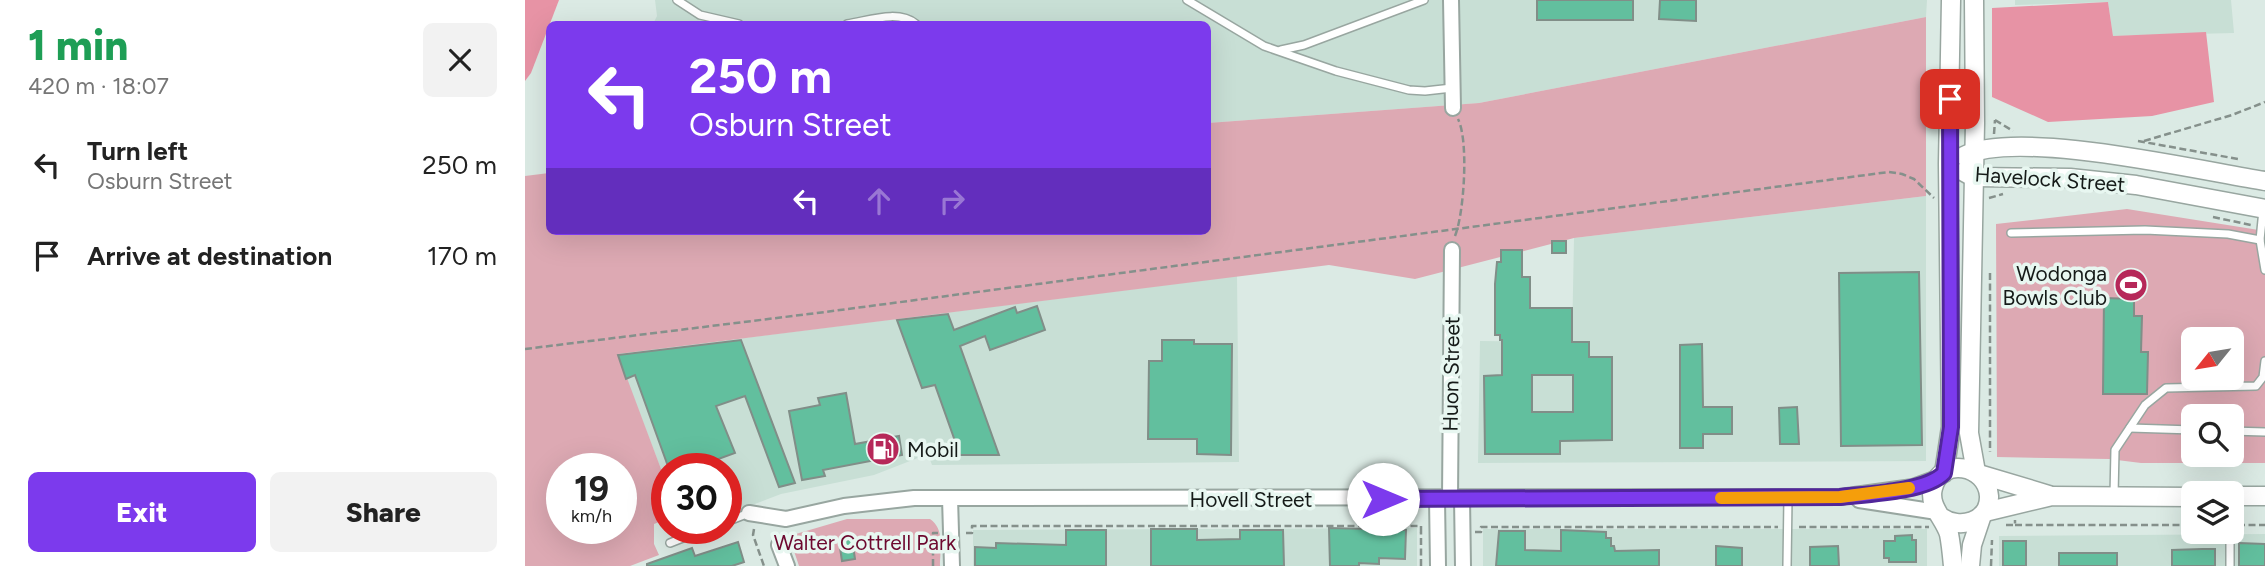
<!DOCTYPE html>
<meta charset="utf-8">
<style>
:root{--surface:#fff;--page:#f2f2f2;--text:#222;--muted:#767676;--accent:#7c3aed}
body{margin:0;font-family:Figtree,sans-serif;background:var(--page);color:var(--text);height:100vh;display:flex;flex-direction:column;font-size:26px;white-space:nowrap}
*{box-sizing:border-box;margin:0}
p{font-size:23px;color:var(--muted)}
.icon{flex:none;width:38px;height:38px;fill:none;stroke:currentColor;stroke-width:2;stroke-linecap:round;stroke-linejoin:round}
.map{position:relative;flex:1;overflow:hidden}
.drawer{display:flex;flex-direction:column;background:var(--surface);width:525px}
.drawer>*{flex:none}
.top-card{position:absolute;left:21px;top:21px;width:665px;height:214px;border-radius:10px;box-shadow:0 7px 28px #0002;background:#7c3aed;color:#fff;overflow:hidden}
.needle{width:46px;rotate:240deg}
.buttons{position:absolute;left:1656px;top:327px;display:grid;gap:14px}
.buttons a{display:grid;place-items:center;width:63px;height:63px;border-radius:10px;background:var(--surface);box-shadow:0 7px 28px #0002;font-size:35px}
.speed{position:absolute;left:21px;top:453px;display:flex;gap:14px;font-size:35px;font-weight:700;text-align:center}
.speed>*{display:grid;place-content:center;width:91px;height:91px;border-radius:50%;background:var(--surface);box-shadow:0 7px 28px #0002;line-height:1}
.speed small{font-size:18px;font-weight:400}
.speed .limit{border:10px solid #d22;background:#fff;color:#111}
.pin{position:absolute;display:grid;place-items:center;width:60px;height:60px;color:#fff;margin:-30px;border-radius:14px;box-shadow:0 4px 10px #0006}
.me{position:absolute;width:77px;margin:-38px;rotate:90deg;stroke-linejoin:round;filter:drop-shadow(0 0 5px #0008)}
.turn{display:flex;align-items:center;gap:24px;height:147px;padding:0 28px;font-size:32px}
.turn .icon{width:91px;height:91px;stroke-width:2.5}
.turn b{display:block;font-size:49px;line-height:60px}
.lanes{display:flex;align-items:center;height:66px;padding:0 28px;background:#0003;justify-content:center;gap:35px;direction:ltr}
.lanes .off{opacity:.35}
.round{display:grid;place-items:center;flex:none;width:74px;height:74px;border-radius:10px;background:var(--page)}
.summary{display:flex;align-items:center;justify-content:space-between;height:119px;padding:0 28px}
h1{font-size:42px;font-weight:800;line-height:52px;color:#1e9e55}
.action{display:flex;gap:14px;margin-top:auto;padding:14px 28px}
.action a{flex:1;height:80px;border-radius:10px;background:var(--accent);color:#fff;font-size:28px;font-weight:800;line-height:80px;text-align:center}
.action a+a{background:var(--page);color:var(--text)}
ul{padding:0;list-style:none}
li{display:flex;align-items:center;gap:21px;height:91px;padding:0 28px}
li div{flex:1}
li b{display:block;font-size:26px}
li em{font-style:normal}
main{display:flex;flex:1;min-height:0}
.map>svg:first-child{display:block}
.built{fill:#c8dfd5}
.green{fill:#dda9b3;fill-rule:evenodd}
.forest{fill:#e793a5}
.building{fill:#62bf9e;stroke:#818e88;stroke-width:2;fill-rule:evenodd}
.lines{fill:none;stroke-linecap:round;stroke-linejoin:round}
.service-casing{stroke:#98a6a0;stroke-width:10}
.minor-casing{stroke:#98a6a0;stroke-width:18}
.tertiary-casing{stroke:#98a6a0;stroke-width:21}
.path{stroke:#85908b;stroke-width:2.5;stroke-dasharray:7 3.5;stroke-linecap:butt}
.service{stroke:#fff;stroke-width:7}
.minor{stroke:#fff;stroke-width:14}
.tertiary{stroke:#fff;stroke-width:18}
.route-casing{stroke:#51269a;stroke-width:18}
.route{stroke:#7c3aed;stroke-width:12}
.slow{stroke:#f59e0b;stroke-width:12}
.labels{text-anchor:middle;dominant-baseline:central;stroke-width:7;stroke-linejoin:round;paint-order:stroke}
.street-label{font-size:21px;fill:#151a18;stroke:#e8f7f1}
.poi-label{font-size:21px;fill:#151a18;stroke:#e8f7f1;text-anchor:end}
.park-label{font-size:21px;fill:#6d082f;stroke:#e8f7f1}
</style>
<main>
<section class="drawer">
<div class="summary"><div><h1>1 min</h1><p>420 m · 18:07</p></div><a class="round"><svg class="icon" aria-label="close" viewBox="0 0 24 24"><path d="M6 6l12 12M18 6L6 18"/></svg></a></div>
<ul>
<li><svg class="icon" aria-label="left" viewBox="0 0 24 24"><path d="M17 20v-9H6M10 6l-5 5 5 5"/></svg><div><b>Turn left</b><p>Osburn Street</p></div><em>250 m</em></li>
<li><svg class="icon" aria-label="arrive" viewBox="0 0 24 24"><path d="M6 21V4h12l-3 4 3 4H6"/></svg><div><b>Arrive at destination</b></div><em>170 m</em></li>
</ul>
<div class="action"><a>Exit</a><a>Share</a></div>
</section>
<div class="map">
<svg width="1740" height="566" viewBox="0 0 1740 566">
<rect width="100%" height="100%" fill="#dbeae4"/>
<!-- built -->
<g class="built">
<polygon points="130,0 1402,0 1401,17 954,103 683,123 682,24 128,24 132,16"/>
<polygon points="1490,0 1706,0 1709,33 1588,36 1583,2 1490,5"/>
<polygon points="1401,196 1401,461 953,463 955,341 1047,342 1049,238"/>
<polygon points="712,276 714,462 407,465 403,454 349,475 256,494 201,515 201,469 142,469 142,485 92,354"/>
<polygon points="892,528 892,566 448,566 448,530"/>
<rect x="958" y="529" width="444" height="37"/>
<polygon points="1740,534 1740,566 1474,566 1474,536"/>
</g>
<!-- green -->
<g class="green">
<path d="M1401 17V196L1049 238 890 279 804 265 93 354 142 485V519L129 524V544L134 555 105 566H0V176L24 173V231H682L683 123 954 103ZM37 469H96V528H37Z"/>
<path d="M1602 209 1740 231V463H1616L1584 459 1472 457 1471 224ZM1668 340H1706V378H1668ZM1668 416H1706V455H1668Z"/>
<path d="M322 519H405C420 529 415 550 415 566H274L264 536Z"/>
</g>
<!-- forest -->
<g class="forest">
<polygon points="0,0 34,0 6,73 0,81"/>
<polygon points="1583,2 1588,36 1681,32 1689,102 1627,116 1523,122 1467,97 1467,8"/>
</g>
<!-- building -->
<g class="building">
<rect x="1012" y="0" width="96" height="20"/>
<polygon points="1135,0 1171,0 1171,21 1134,19"/>
<rect x="1027" y="241" width="14" height="12"/>
<path d="M976 250H997V277H1005V308H1047V342H1064V357H1087V440L1035 441V454H960L959 376 977 375V340H975V335H970V284L972 262H976ZM1007 375H1048V412H1007Z"/>
<polygon points="1394,272 1397,445 1316,446 1314,273"/>
<polygon points="1579,298 1609,299 1609,316 1617,316 1616,352 1623,352 1622,394 1578,394"/>
<polygon points="512,306 520,330 465,350 460,336 435,346 474,455 435,455 410,385 397,388 372,320 423,314 429,330 490,307 492,313"/>
<polygon points="216,340 270,483 254,487 220,396 191,406 210,453 166,469 144,469 110,375 101,379 93,355"/>
<polygon points="637,340 669,340 669,344 707,344 706,455 672,454 672,439 623,439 624,361 637,361"/>
<polygon points="1177,344 1178,407 1207,407 1207,434 1178,434 1178,448 1155,448 1155,345"/>
<polygon points="321,393 330,444 374,436 377,455 298,470 300,476 277,480 264,411 295,405 293,398"/>
<polygon points="1272,407 1274,444 1255,444 1254,408"/>
<polygon points="804,528 881,530 880,559 854,558 854,564 834,563 834,566 805,566"/>
<polygon points="626,529 672,529 672,540 715,539 715,530 758,530 759,566 626,566"/>
<polygon points="541,530 581,530 581,566 450,566 450,547 471,548 471,543 541,545"/>
<polygon points="1036,530 1081,532 1081,538 1086,538 1086,546 1089,546 1090,551 1134,550 1134,566 971,566 974,531 1000,531 1000,550 1036,551"/>
<polygon points="1387,535 1387,540 1391,540 1391,562 1364,562 1364,558 1359,558 1359,541 1370,541 1370,536"/>
<polygon points="327,539 330,559 317,561 314,541"/>
<rect x="1478" y="541" width="23" height="25"/>
<polygon points="213,542 219,562 207,566 122,566 122,564 167,548 170,556"/>
<polygon points="1714,543 1740,544 1740,566 1714,566"/>
<polygon points="1191,546 1217,548 1217,566 1191,566"/>
<polygon points="1313,546 1314,566 1285,566 1285,547"/>
<polygon points="1677,549 1690,549 1690,566 1647,566 1647,550"/>
<rect x="1534" y="553" width="58" height="13"/>
</g>
<g class="lines">
<defs>
<g id="service">
<polyline points="152,0 175,15 214,24"/>
<polyline points="662,0 739,46 811,71 884,90 900,91 927,88"/>
<path d="M322 24C343 21 373 9 391 24"/>
<polyline points="756,50 779,45 899,0"/>
<polyline points="1486,233 1620,230 1703,234 1735,240 1738,210"/>
<polyline points="1735,240 1740,270"/>
<polyline points="1605,428 1668,430"/>
<polyline points="1706,431 1740,432"/>
<polyline points="1589,495 1590,450 1620,405 1641,388 1731,386 1738,377 1740,361"/>
<polyline points="201,522 224,513"/>
<polyline points="1705,532 1705,566"/>
<polyline points="145,543 183,528"/>
<polyline points="1262,566 1263,498"/>
</g>
<g id="minor">
<polyline points="926,0 928,108"/>
<polyline points="425,498 427,566"/>
<polyline points="925,498 927,250"/>
<polyline points="937,498 938,566"/>
<polyline points="912,499 913,566"/>
<polyline points="1334,500 1412,512"/>
<polyline points="224,513 261,519 319,506 389,498 1315,497 1388,487 1415,477"/>
<polyline points="254,545 262,566"/>
</g>
<g id="tertiary">
<polyline points="1449,0 1450,123 1444,433 1451,472"/>
<path d="M1439 156C1491 128 1676 171 1740 181"/>
<polyline points="1439,172 1448,177 1545,178 1611,185 1740,209"/>
<polyline points="1419,473 1426,427 1423,164 1426,0"/>
<polyline points="1454,474 1524,495"/>
<polyline points="1706,496 1740,496"/>
<polyline points="1460,512 1527,496 1668,497"/>
<path d="M1416 517C1434 530 1465 522 1464 496 1462 465 1416 456 1408 488 1403 506 1419 518 1424 534 1426 544 1427 555 1428 566"/>
<polyline points="1445,566 1447,545 1457,515"/>
</g>
</defs>
<!-- service casing -->
<use href="#service" class="service-casing"/>
<!-- minor casing -->
<use href="#minor" class="minor-casing"/>
<!-- tertiary casing -->
<use href="#tertiary" class="tertiary-casing"/>
<!-- path -->
<g class="path">
<polyline points="1470,120 1488,131"/>
<polyline points="1469,134 1470,120"/>
<polyline points="1613,141 1713,159"/>
<polyline points="1619,141 1707,115 1740,102"/>
<polyline points="1464,198 1478,194"/>
<polyline points="1688,217 1726,225"/>
<path d="M930 236C939 214 944 141 933 119"/>
<polyline points="1465,273 1465,452"/>
<polyline points="0,349 300,312 1364,172 1377,174 1389,179 1409,198"/>
<polyline points="1481,525 1490,525 1490,520"/>
<polyline points="1490,525 1668,525"/>
<polyline points="1713,525 1740,525"/>
<polyline points="1274,527 1404,527"/>
<polyline points="229,529 228,535 239,566"/>
<polyline points="950,532 956,532 956,527 1253,527"/>
<polyline points="441,533 447,533 447,526 896,526 896,532 898,532"/>
<polyline points="408,566 408,533 413,533"/>
<polyline points="896,566 896,532"/>
<polyline points="1466,566 1467,540"/>
</g>
<!-- service -->
<use href="#service" class="service"/>
<!-- minor -->
<use href="#minor" class="minor"/>
<!-- tertiary -->
<use href="#tertiary" class="tertiary"/>
</g>
<g class="lines">
<defs>
<path id="route" d="M858 499 1315 497C1341 494 1401 492 1419 473L1426 427 1425 99"/>
</defs>
<!-- route casing -->
<use href="#route" class="route-casing"/>
<!-- route -->
<use href="#route" class="route"/>
<!-- slow -->
<polyline class="slow" points="1196,498 1315,497 1384,488"/>
</g>
<!-- icons -->
<defs>
<symbol id="stadium-disc" viewBox="-11 -11 22 22"><circle r="9.5" fill="#b62859" stroke="#e8f7f1"/><path d="M0-5a6.5 5 0 1 0 0 10a6.5 5 0 1 0 0-10ZM-3.5-1.8h7v3.6h-7Z" fill="#fff"/></symbol>
<symbol id="fuel-disc" viewBox="-11 -11 22 22"><circle r="9.5" fill="#b62859" stroke="#e8f7f1"/><path d="M-5.5-6h7V0h2V4h1.3V-2.5L3-4.5l.8-.8L6-3V5H2.5V1h-1V6h-7ZM-4.2-4.7v3.2H.2V-4.7Z" fill="#fff"/></symbol>
</defs>
<g fill-rule="evenodd">
<use href="#stadium-disc" x="1587" y="266" width="38" height="38"/>
<use href="#fuel-disc" x="339" y="430" width="38" height="38"/>
</g>
<g class="labels">
<!-- street labels -->
<g class="street-label">
<text transform="translate(1525 179) rotate(4)">Havelock Street</text>
<text transform="translate(926 374) rotate(-89)">Huon Street</text>
<text x="726" y="499">Hovell Street</text>
</g>
<!-- poi labels -->
<g class="poi-label">
<text x="1582" y="273">Wodonga<tspan x="1582" dy="24">Bowls Club</tspan></text>
<text x="382" y="449" text-anchor="start">Mobil</text>
</g>
<!-- park labels -->
<g class="park-label">
<text x="340" y="542">Walter Cottrell Park</text>
</g>
</g>
</svg>
<div class="buttons">
<a><svg class="needle" viewBox="-14 -14 28 28"><path d="M0-13l5 13h-10z" fill="#e53935"/><path d="M0 13l5-13h-10z" fill="#767676"/></svg></a>
<a><svg class="icon" aria-label="search" viewBox="0 0 24 24"><circle cx="10" cy="10" r="6"/><path d="M15 15l6 6"/></svg></a>
<a><svg class="icon" aria-label="layers" viewBox="0 0 24 24"><path d="M12 4l9 5-9 5-9-5zM3 14l9 5 9-5"/></svg></a>
</div>
<div class="speed"><div>19<small>km/h</small></div><div class="limit">30</div></div>
<div class="pin" style="left:1425px;top:99px;background:#d93025"><svg class="icon" aria-label="arrive" viewBox="0 0 24 24"><path d="M6 21V4h12l-3 4 3 4H6"/></svg></div>
<svg class="me" style="left:858px;top:499px" viewBox="-20 -20 40 40"><circle r="19" fill="#fff"/><path d="M0-13L10 11 0 6-10 11z" fill="#7c3aed"/></svg>
<div class="top-card">
<div class="turn"><svg class="icon" aria-label="left" viewBox="0 0 24 24"><path d="M17 20v-9H6M10 6l-5 5 5 5"/></svg><div><b>250 m</b>Osburn Street</div></div>
<div class="lanes"><svg class="icon" aria-label="left" viewBox="0 0 24 24"><path d="M17 20v-9H6M10 6l-5 5 5 5"/></svg><svg class="icon off" aria-label="ahead" viewBox="0 0 24 24"><path d="M12 20V5M6 11l6-6 6 6"/></svg><svg class="icon off" aria-label="right" viewBox="0 0 24 24"><path d="M7 20v-9h11M14 6l5 5-5 5"/></svg></div>
</div>
</div>
</main>
